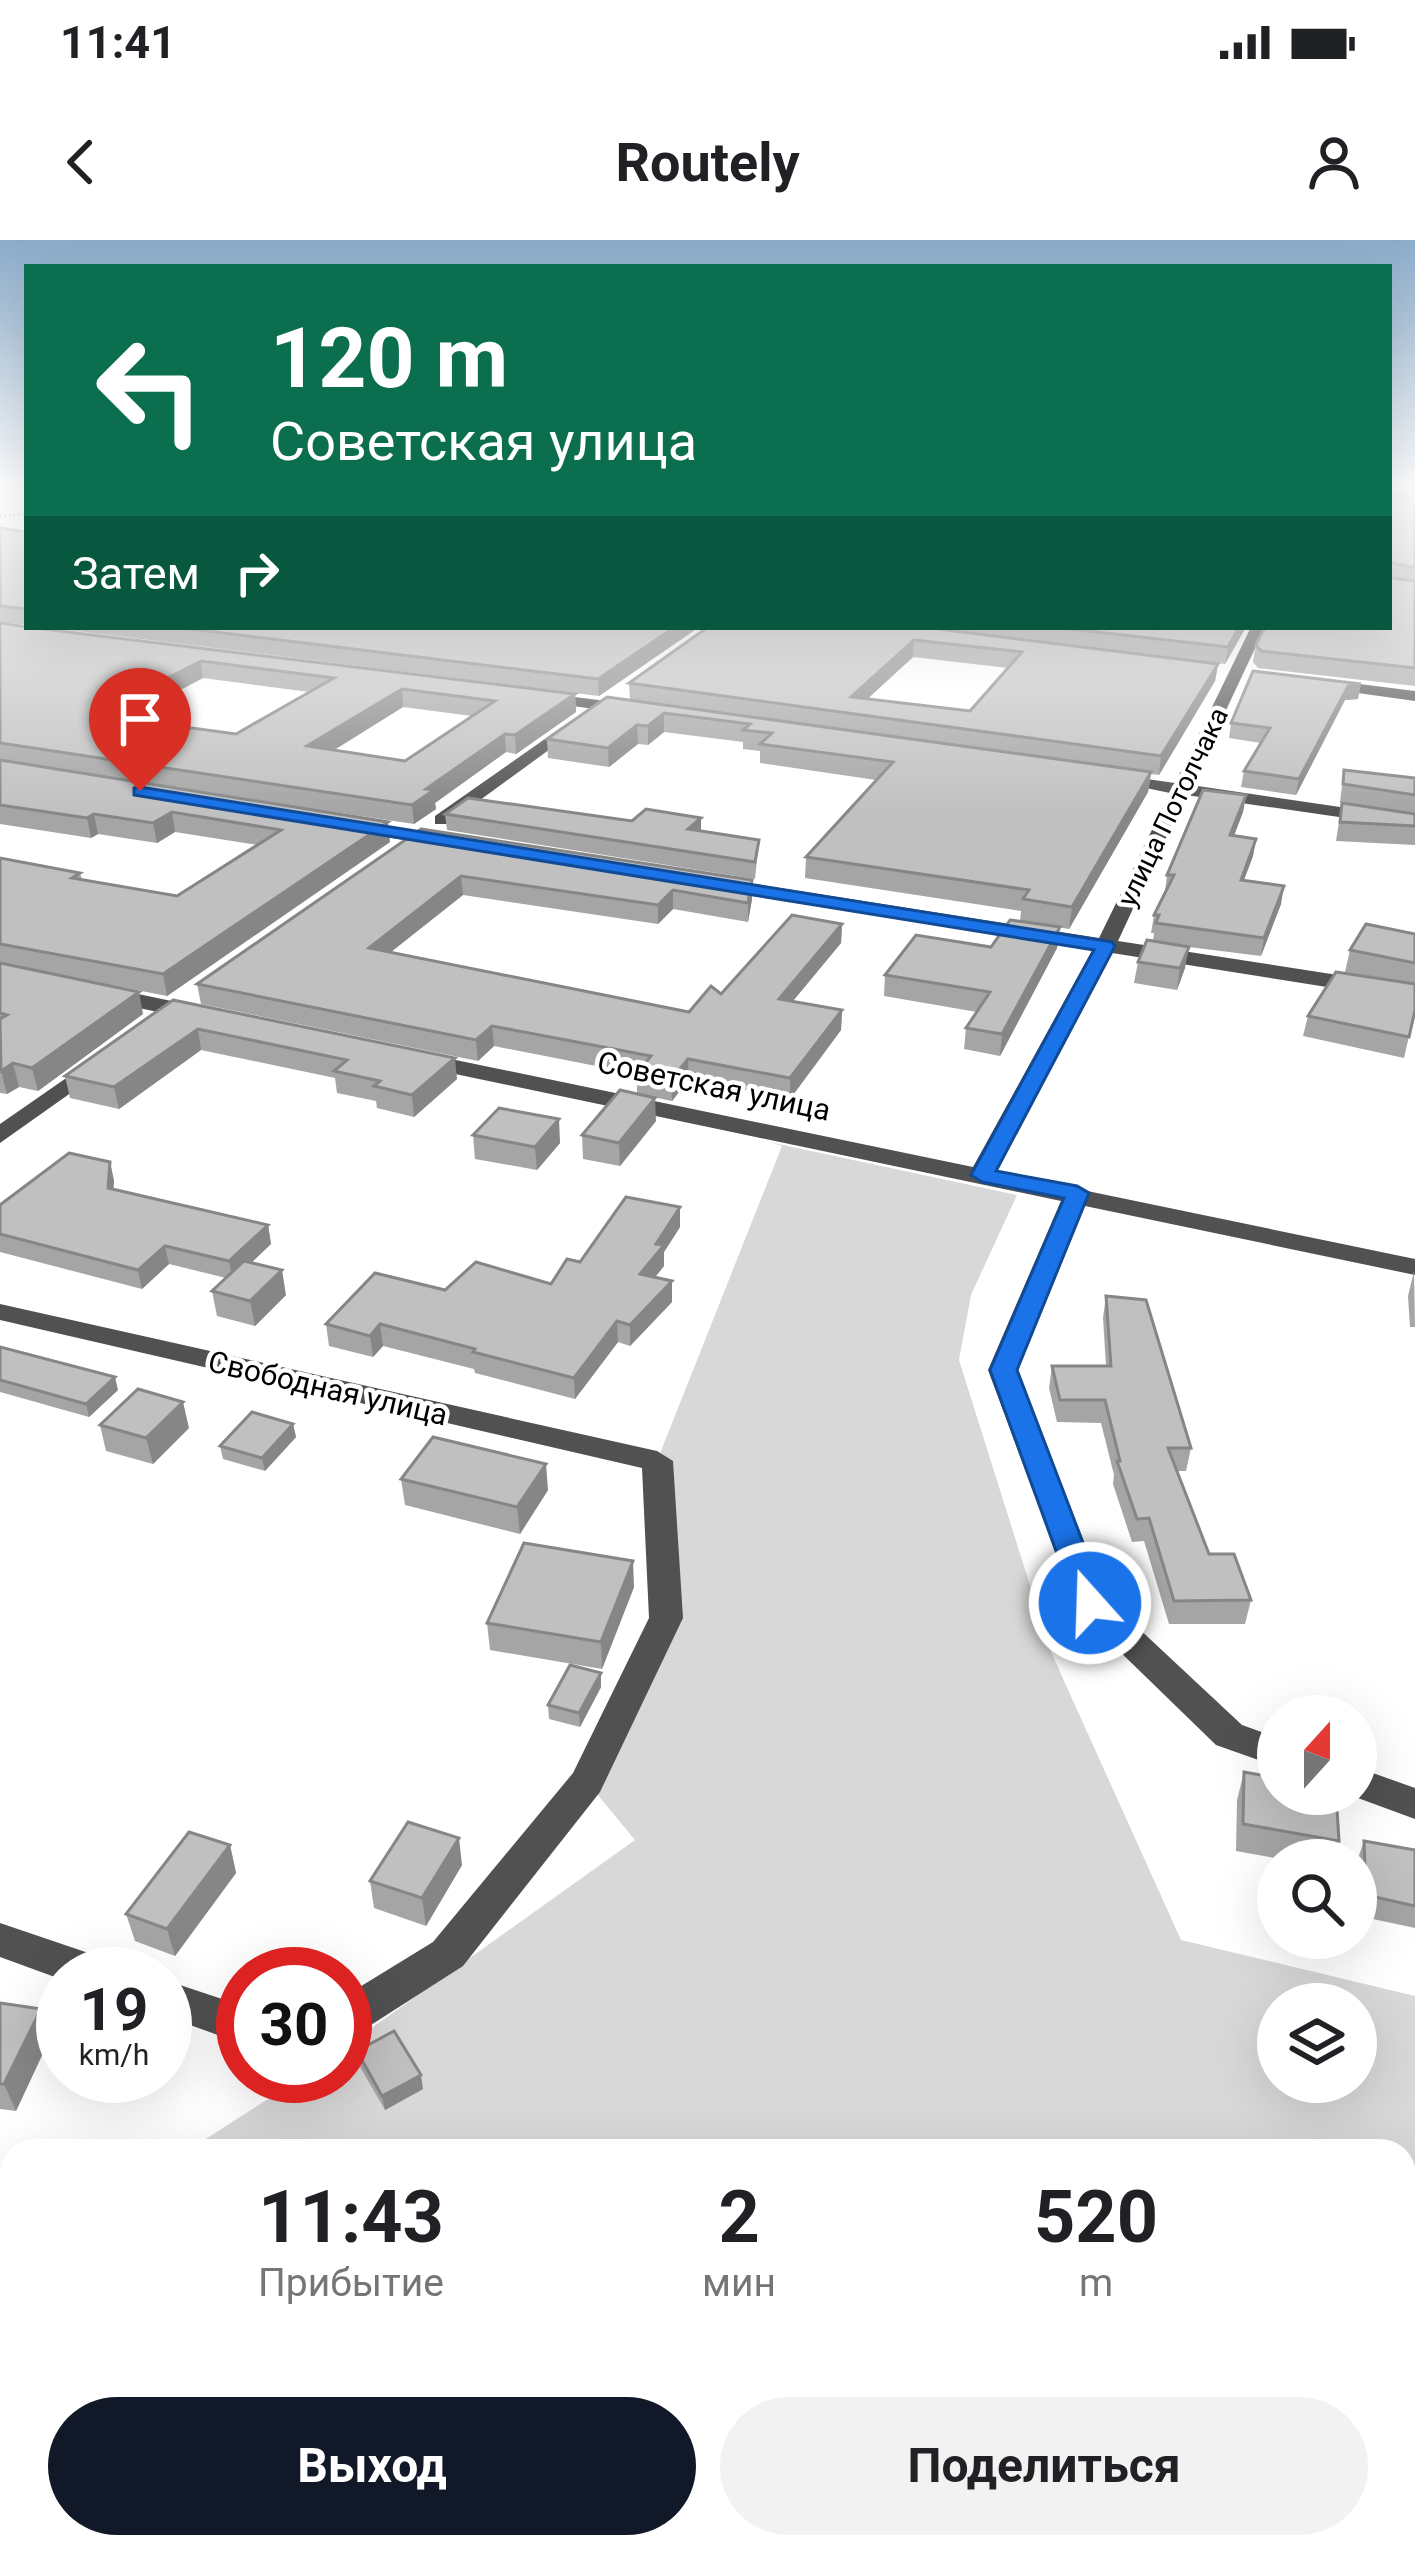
<!DOCTYPE html>
<html lang="ru">
<meta charset="utf-8">
<style>
:root{--surface:#fff;--page:#f2f2f2;--text:#202124;--muted:#757577;--accent:#111827}
body{margin:0;font-family:Roboto,sans-serif;background:var(--page);color:var(--text);height:100vh;display:flex;flex-direction:column;font-size:45px;white-space:nowrap}
*{box-sizing:border-box;margin:0}
p{font-size:39px;color:var(--muted)}
.icon{flex:none;width:66px;height:66px;fill:none;stroke:currentColor;stroke-width:2;stroke-linecap:round;stroke-linejoin:round}
.map{position:relative;flex:1;overflow:hidden}
.side{position:absolute;left:0px;top:1899px;width:1416px;height:420px;display:flex;flex-direction:column;background:var(--surface);border-radius:36px 36px 0 0;box-shadow:0 12px 48px #0002}
.side>*{flex:none}
.top-card{position:absolute;left:24px;top:24px;width:1368px;height:366px;border-radius:0px;box-shadow:0 12px 48px #0002;background:#0b6e4f;color:#fff;overflow:hidden}
.needle{width:78px;rotate:21deg}
.fabs{position:absolute;left:1257px;top:1455px;display:grid;gap:24px}
.fabs a{display:grid;place-items:center;width:120px;height:120px;border-radius:50%;background:var(--surface);box-shadow:0 12px 48px #0002;font-size:60px}
.speed{position:absolute;left:36px;top:1707px;display:flex;gap:24px;font-size:60px;font-weight:700;text-align:center}
.speed>*{display:grid;place-content:center;width:156px;height:156px;border-radius:50%;background:var(--surface);box-shadow:0 12px 48px #0002;line-height:1}
.speed small{font-size:30px;font-weight:400}
.speed .limit{border:18px solid #d22;background:#fff;color:#111}
.pin{position:absolute;display:grid;place-items:center;width:102px;height:102px;color:#fff;margin:-123px -51px;border-radius:50% 50% 50% 0;rotate:-45deg;box-shadow:0 0 12px #0007}
.pin .icon{rotate:45deg}
.me{position:absolute;width:132px;margin:-66px;rotate:340deg;stroke-linejoin:round;filter:drop-shadow(0 0 9px #0008)}
.turn{display:flex;align-items:center;gap:42px;height:252px;padding:0 48px;font-size:54px}
.turn .icon{width:156px;height:156px;stroke-width:2.5}
.turn b{display:block;font-size:84px;line-height:102px}
.then{display:flex;align-items:center;height:114px;padding:0 48px;background:#0003;gap:24px;font-size:45px}
.eta{display:flex;justify-content:space-evenly;align-items:center;height:204px;text-align:center}
.eta b{font-size:72px;font-weight:700;line-height:84px}
.action{display:flex;gap:24px;margin-top:auto;padding:24px 48px}
.action a{flex:1;height:138px;border-radius:72px;background:var(--accent);color:#fff;font-size:48px;font-weight:700;line-height:138px;text-align:center}
.action a+a{background:var(--page);color:var(--text)}
.status{display:flex;justify-content:space-between;align-items:center;height:84px;padding:0 60px;background:var(--surface);direction:ltr}
.status svg{height:33px;fill:currentColor}
header{display:flex;justify-content:space-between;align-items:center;height:156px;padding:0 48px;background:var(--surface);font-size:54px;font-weight:700}
.map>svg:first-child{display:block}
.green{fill:#d8d8d8;fill-rule:evenodd}
.lines{fill:none;stroke-linecap:round;stroke-linejoin:round}
.path{stroke:#737373;stroke-width:3;stroke-dasharray:1.5 3;stroke-linecap:butt}
.minor{fill:#515151;fill-rule:evenodd}
.wall{fill:#a5a5a5;fill-rule:evenodd}
.shaded-wall{fill:#868686}
.building{fill:#c0c0c0;stroke:#868686;stroke-width:3;fill-rule:evenodd}
.route{fill:#1a73e8;stroke:#114b97;stroke-width:3}
.labels{text-anchor:middle;dominant-baseline:central;stroke-width:9;stroke-linejoin:round;paint-order:stroke}
.far-street-label{font-size:27px;fill:#000;stroke:#fff}
.street-label{font-size:30px;fill:#000;stroke:#fff}
</style>
<div class="status"><b>11:41</b><svg viewBox="0 0 49 12"><path d="M0 12V9h3v3zM5 12V6h3v6zM10 12V3h3v9zM15 12V0h3v12zM26 1h20v11H26zM47 4h2v5h-2z"/></svg></div>
<header><svg class="icon" aria-label="back" viewBox="0 0 24 24"><path d="M15 5l-7 7 7 7"/></svg>Routely<svg class="icon" aria-label="person" viewBox="0 0 24 24"><circle cx="12" cy="8" r="4"/><path d="M4 21q1-7 8-7t8 7"/></svg></header>
<div class="map">
<svg width="1415" height="2319" viewBox="0 0 1415 2319">
<rect width="100%" height="100%" fill="#fff"/>
<!-- green -->
<path class="green" d="M769 902 1017 955 971 1055 959 1120 1051 1412 1181 1700 1415 1756V2319H0V2030L12 2022V2307H1404V1911H187L304 1836H345V1807L635 1600 587 1542 666 1378 657 1221 782 906ZM1278 1764H1356V1842H1278Z"/>
<g class="lines">
<!-- path -->
<polyline class="path" points="0,277 27,273"/>
<!-- minor -->
<g class="minor">
<polygon points="1251,387 1265,387 1191,545 1415,578 1415,588 1186,555 1118,701 1415,747 1415,761 1112,713 996,932 1415,1019 1415,1035 1085,966 1018,1130 1105,1357 1242,1485 1278,1498 1278,1527 1216,1505 1078,1371 988,1130 1061,961 417,826 405,819 417,812 973,927 1093,709 716,650 706,644 716,638 1099,698 1170,553 1103,539 1112,534 1175,543"/>
<polygon points="1320,439 1415,451 1415,461 1315,447 1315,441"/>
<polygon points="536,452 637,465 645,470 637,475 530,460 528,457"/>
<polygon points="572,480 586,483 447,584 435,584 435,576"/>
<polygon points="348,580 449,596 458,602 449,608 342,589 339,585"/>
<polygon points="100,746 200,767 211,774 200,781 92,758 89,753"/>
<polygon points="98,816 106,818 106,828 0,903 0,884"/>
<polygon points="0,1064 657,1211 673,1221 683,1378 600,1552 463,1726 360,1792 345,1798 345,1756 433,1702 573,1533 649,1378 642,1228 0,1080"/>
<polygon points="1356,1527 1415,1548 1415,1579 1347,1554 1356,1554"/>
<polygon points="0,1683 112,1721 118,1734 63,1734 63,1740 0,1717"/>
<polygon points="165,1740 243,1766 243,1804 165,1776"/>
</g>
</g>
<!-- wall -->
<g class="wall">
<polygon points="1389,250 1415,250 1415,259 1389,258"/>
<polygon points="1389,259 1415,261 1415,446 1258,428 1253,422 1256,405"/>
<polygon points="0,288 27,292 27,385 0,382"/>
<path d="M0 383 575 454 576 472 516 514 506 512 435 563 436 569 414 584 115 539 390 602 167 756 65 736 143 774 38 851 19 847 7 854 0 853V618L80 633 82 640 177 656 257 605 175 592 157 603 98 594 91 598 0 584ZM203 438 309 452 236 494 125 479ZM403 467 472 476 405 521 334 510Z"/>
<polygon points="44,387 699,387 599,456"/>
<path d="M708 387H1141L1157 389 1246 387 1225 424 1110 410 1218 424 1215 441 1159 535 1151 534 1148 552 1069 689 1020 681 1021 671 805 638 806 617 876 540 760 523V511L743 509V502L664 492 648 505 638 504 609 527 548 518 547 499 630 460 629 443ZM913 417 1008 428 970 471 867 459Z"/>
<polygon points="1253,431 1358,459 1345,460 1296,555 1241,547 1244,531 1261,503 1229,498 1231,483"/>
<polygon points="1344,530 1415,538 1415,573 1340,562"/>
<polygon points="1246,555 1243,572 1234,596 1256,599 1253,616 1244,640 1281,664 1261,716 1173,705 1185,728 1177,750 1134,743 1138,722 1153,701 1154,693 1151,693 1154,675 1165,652 1167,635"/>
<polygon points="1342,563 1415,574 1415,605 1336,601"/>
<polygon points="445,574 632,581 701,578 701,591 759,600 755,639 447,590"/>
<polygon points="421,589 752,640 752,659 748,682 673,669 658,684 463,655 390,712 689,772 842,684 841,703 793,761 842,770 841,790 790,859 689,839 672,861 637,854 637,834 494,806 478,821 201,764 197,744"/>
<polygon points="1060,687 1057,708 1000,816 964,809 966,788 977,772 884,756 885,735"/>
<polygon points="1415,694 1415,770 1404,818 1303,796 1308,776 1374,738 1345,732 1350,710"/>
<polygon points="173,760 457,839 414,877 377,868 376,861 337,853 335,838 201,810 119,869 70,858 65,836"/>
<polygon points="656,881 620,926 583,919 582,895"/>
<polygon points="473,895 560,903 537,930 475,919"/>
<polygon points="110,922 114,941 113,949 268,985 271,1004 251,1023 286,1055 255,1086 217,1076 212,1051 226,1038 169,1024 142,1049 0,1012 0,965"/>
<polygon points="680,967 680,987 664,1012 664,1026 655,1037 672,1041 672,1062 630,1106 618,1102 575,1159 475,1133 474,1129 383,1106 373,1117 329,1106 326,1084 445,1050 551,1044 580,1022"/>
<polygon points="1414,1031 1415,1087 1410,1087 1408,1056"/>
<polygon points="1106,1056 1191,1208 1186,1231 1177,1231 1209,1314 1251,1360 1245,1384 1169,1384 1144,1301 1132,1302 1113,1244 1114,1235 1101,1183 1057,1182 1049,1148 1052,1126 1106,1126 1103,1078"/>
<polygon points="0,1107 118,1150 89,1177 0,1152"/>
<polygon points="293,1184 296,1197 265,1231 223,1219 220,1206"/>
<polygon points="100,1185 189,1188 153,1224 106,1211"/>
<polygon points="401,1239 548,1250 520,1294 405,1265"/>
<polygon points="634,1347 602,1429 490,1410 487,1383"/>
<polygon points="601,1433 601,1447 580,1487 549,1479 548,1465"/>
<polygon points="1244,1532 1339,1601 1333,1620 1285,1620 1236,1611 1237,1560"/>
<polygon points="1364,1601 1415,1610 1415,1688 1359,1676 1357,1621"/>
<polygon points="230,1605 236,1633 175,1716 135,1701 126,1674"/>
<polygon points="462,1625 426,1686 374,1668 370,1641"/>
<polygon points="0,1763 41,1769 51,1796 16,1871 0,1869"/>
<polygon points="357,1811 423,1849 385,1870 359,1825"/>
</g>
<!-- shaded-wall -->
<g class="shaded-wall">
<polygon points="675,387 699,387 599,456 598,439"/>
<polygon points="1239,387 1246,387 1225,424 1228,407"/>
<polygon points="914,400 913,417 850,475 851,457"/>
<polygon points="201,421 203,438 98,493 95,475"/>
<polygon points="1218,424 1215,441 1159,535 1161,516"/>
<polygon points="1361,444 1358,459 1345,460 1296,555 1299,539 1348,446"/>
<polygon points="402,449 403,467 310,525 307,506"/>
<polygon points="575,454 576,472 516,514 515,495"/>
<polygon points="664,473 664,492 648,505 648,486"/>
<polygon points="637,485 638,504 609,527 608,508"/>
<polygon points="505,494 506,512 435,563 436,569 414,584 412,565 426,549"/>
<polygon points="1151,532 1148,552 1069,689 1072,667"/>
<polygon points="1246,555 1243,572 1227,613 1230,595"/>
<polygon points="172,572 175,592 157,603 153,583"/>
<polygon points="94,574 98,594 91,598 87,578"/>
<polygon points="701,578 701,594 688,589"/>
<polygon points="388,582 390,602 167,756 163,734"/>
<polygon points="1256,599 1253,616 1237,658 1241,640"/>
<polygon points="461,636 463,655 371,728 369,708"/>
<polygon points="752,640 752,659 748,682 748,663"/>
<polygon points="1284,646 1281,664 1261,716 1264,698"/>
<polygon points="673,650 673,669 658,684 658,665"/>
<polygon points="842,684 841,703 778,779 779,759"/>
<polygon points="1060,687 1057,708 1000,816 1002,794"/>
<polygon points="1189,707 1185,728 1177,750 1180,728"/>
<polygon points="139,752 143,774 38,851 32,828"/>
<polygon points="842,770 841,790 790,859 790,838"/>
<polygon points="492,786 494,806 478,821 476,800"/>
<polygon points="198,789 201,810 119,869 114,847"/>
<polygon points="455,818 457,839 414,877 412,855"/>
<polygon points="688,819 689,839 672,861 671,840"/>
<polygon points="13,823 19,847 7,854 1,831"/>
<polygon points="655,858 656,881 620,926 619,903"/>
<polygon points="559,879 560,903 537,930 535,907"/>
<polygon points="110,922 114,941 112,966 108,948"/>
<polygon points="680,967 680,987 664,1012 664,1026 641,1055 640,1034 656,1004"/>
<polygon points="268,985 271,1004 233,1040 229,1021"/>
<polygon points="165,1006 169,1024 142,1049 138,1030"/>
<polygon points="282,1030 286,1055 255,1086 250,1061"/>
<polygon points="672,1041 672,1062 630,1106 630,1085"/>
<polygon points="617,1081 618,1102 575,1159 574,1138"/>
<polygon points="380,1084 383,1106 373,1117 370,1096"/>
<polygon points="115,1137 118,1150 89,1177 86,1164"/>
<polygon points="183,1162 189,1188 153,1224 146,1198"/>
<polygon points="293,1184 296,1197 265,1231 262,1218"/>
<polygon points="546,1224 548,1250 520,1294 517,1267"/>
<polygon points="633,1321 634,1347 602,1429 601,1402"/>
<polygon points="601,1433 601,1447 580,1487 579,1473"/>
<polygon points="459,1598 462,1625 426,1686 422,1658"/>
<polygon points="230,1605 236,1633 175,1716 167,1689"/>
<polygon points="41,1769 51,1796 16,1871 4,1844"/>
<polygon points="421,1835 423,1849 385,1870 382,1856"/>
</g>
<!-- building -->
<g class="building">
<polygon points="1389,259 1415,261 1415,328 1393,323 1389,326"/>
<polygon points="0,288 27,292 27,369 0,366"/>
<polygon points="1389,338 1415,341 1415,428 1261,411 1256,405 1265,387 1389,387"/>
<path d="M0 383 27 387 575 454 515 495 505 494 426 549 434 550 412 565 0 503ZM201 421 334 438 236 494 95 475ZM402 449 495 461 405 521 307 506Z"/>
<polygon points="174,387 675,387 598,439"/>
<path d="M708 387H923L1218 424 1161 516 629 443ZM914 400 1022 412 970 471 851 457Z"/>
<polygon points="1053,387 1141,387 1157,389 1158,387 1239,387 1228,407"/>
<polygon points="1253,431 1361,444 1348,446 1299,539 1244,531 1270,488 1231,483"/>
<polygon points="607,457 1151,532 1072,667 1023,659 1029,650 806,617 893,522 760,504 772,493 743,490 750,484 664,473 648,486 637,485 608,508 547,499"/>
<polygon points="0,520 388,582 163,734 0,704 0,618 80,633 72,638 177,656 281,590 172,572 153,583 94,574 87,578 0,565"/>
<polygon points="1344,530 1415,538 1415,555 1343,544"/>
<polygon points="1203,550 1246,555 1230,595 1256,599 1241,640 1284,646 1264,698 1156,683 1159,675 1154,675 1174,635 1167,635"/>
<polygon points="468,558 632,581 646,569 701,578 688,589 759,600 755,622 445,574"/>
<polygon points="1342,563 1415,574 1415,586 1340,582"/>
<polygon points="421,589 752,640 748,663 673,650 658,665 461,636 369,708 689,772 711,746 721,754 792,675 842,684 779,759 842,770 790,838 688,819 671,840 637,833 651,816 492,786 476,800 197,744"/>
<polygon points="1010,680 1060,687 1002,794 966,788 990,752 885,735 916,695 991,707"/>
<polygon points="1366,684 1415,694 1415,723 1350,710"/>
<polygon points="1147,700 1189,707 1180,728 1138,722"/>
<polygon points="0,723 139,752 32,828 13,823 1,831 0,779 7,775 0,773"/>
<polygon points="1336,732 1415,744 1415,770 1409,797 1308,776"/>
<polygon points="173,760 455,818 412,855 374,846 380,841 334,831 347,820 198,789 114,847 65,836"/>
<polygon points="620,850 655,858 619,903 582,895"/>
<polygon points="499,868 559,879 535,907 473,895"/>
<polygon points="69,913 110,922 108,948 268,985 229,1021 165,1006 138,1030 0,994 0,965"/>
<polygon points="626,957 680,967 656,1004 664,1005 640,1034 672,1041 630,1085 617,1081 574,1138 473,1112 475,1109 380,1084 370,1096 326,1084 375,1033 445,1050 476,1022 551,1044 567,1019 580,1022"/>
<polygon points="244,1021 282,1030 250,1061 212,1051"/>
<polygon points="1106,1056 1146,1060 1191,1208 1168,1208 1209,1314 1234,1314 1251,1360 1174,1361 1149,1278 1137,1279 1117,1221 1120,1221 1105,1160 1060,1160 1052,1126 1111,1126"/>
<polygon points="0,1107 115,1137 86,1164 0,1140"/>
<polygon points="138,1149 183,1162 146,1198 100,1185"/>
<polygon points="252,1172 293,1184 262,1218 220,1206"/>
<polygon points="433,1197 546,1224 517,1267 401,1239"/>
<polygon points="524,1303 633,1321 601,1402 487,1383"/>
<polygon points="570,1425 601,1433 579,1473 548,1465"/>
<polygon points="1244,1532 1278,1538 1278,1554 1336,1554 1339,1601 1243,1584"/>
<polygon points="408,1582 459,1598 422,1658 370,1641"/>
<polygon points="189,1592 230,1605 167,1689 126,1674"/>
<polygon points="1364,1601 1415,1610 1415,1666 1366,1655"/>
<polygon points="0,1763 41,1769 4,1844 0,1844"/>
<polygon points="394,1791 421,1835 382,1856 357,1811"/>
</g>
<!-- sky -->
<linearGradient id="sky" x2="0" y2="1"><stop stop-color="#8baccb"/><stop offset="0.43" stop-color="#fff"/><stop offset="1" stop-color="#fff" stop-opacity="0"/></linearGradient>
<rect width="1415" height="575" fill="url(#sky)"/>
<!-- route -->
<polygon class="route" points="140,547 1112,702 1115,706 996,931 1077,946 1089,953 1017,1130 1106,1363 1101,1370 1080,1370 1075,1363 990,1130 1064,958 982,942 971,935 1094,710 134,555 134,548"/>
<g class="labels">
<!-- far-street labels -->
<g class="far-street-label">
<text transform="translate(1173 567) rotate(-64)">улица Потолчака</text>
</g>
<!-- street labels -->
<g class="street-label">
<text transform="translate(714 846) rotate(12)">Советская улица</text>
<text transform="translate(328 1148) rotate(13)">Свободная улица</text>
</g>
</g>
</svg>
<div class="fabs">
<a><svg class="needle" viewBox="-14 -14 28 28"><path d="M0-13l5 13h-10z" fill="#e53935"/><path d="M0 13l5-13h-10z" fill="#757577"/></svg></a>
<a><svg class="icon" aria-label="search" viewBox="0 0 24 24"><circle cx="10" cy="10" r="6"/><path d="M15 15l6 6"/></svg></a>
<a><svg class="icon" aria-label="layers" viewBox="0 0 24 24"><path d="M12 4l9 5-9 5-9-5zM3 14l9 5 9-5"/></svg></a>
</div>
<div class="speed"><div>19<small>km/h</small></div><div class="limit">30</div></div>
<div class="pin" style="left:140px;top:551px;background:#d93025"><svg class="icon" aria-label="arrive" viewBox="0 0 24 24"><path d="M6 21V4h12l-3 4 3 4H6"/></svg></div>
<svg class="me" style="left:1090px;top:1363px" viewBox="-20 -20 40 40"><circle r="17" fill="#1a73e8" stroke="#fff" stroke-width="3"/><path d="M0-11L8 9 0 5-8 9z" fill="#fff"/></svg>
<div class="top-card">
<div class="turn"><svg class="icon" aria-label="left" viewBox="0 0 24 24"><path d="M17 20v-9H6M10 6l-5 5 5 5"/></svg><div><b>120 m</b>Советская улица</div></div>
<div class="then">Затем<svg class="icon" aria-label="right" viewBox="0 0 24 24"><path d="M7 20v-9h11M14 6l5 5-5 5"/></svg></div>
</div>
<section class="side">
<div class="eta">
<div><b>11:43</b><p>Прибытие</p></div>
<div><b>2</b><p>мин</p></div>
<div><b>520</b><p>m</p></div>
</div>
<div class="action"><a>Выход</a><a>Поделиться</a></div>
</section>
</div>
